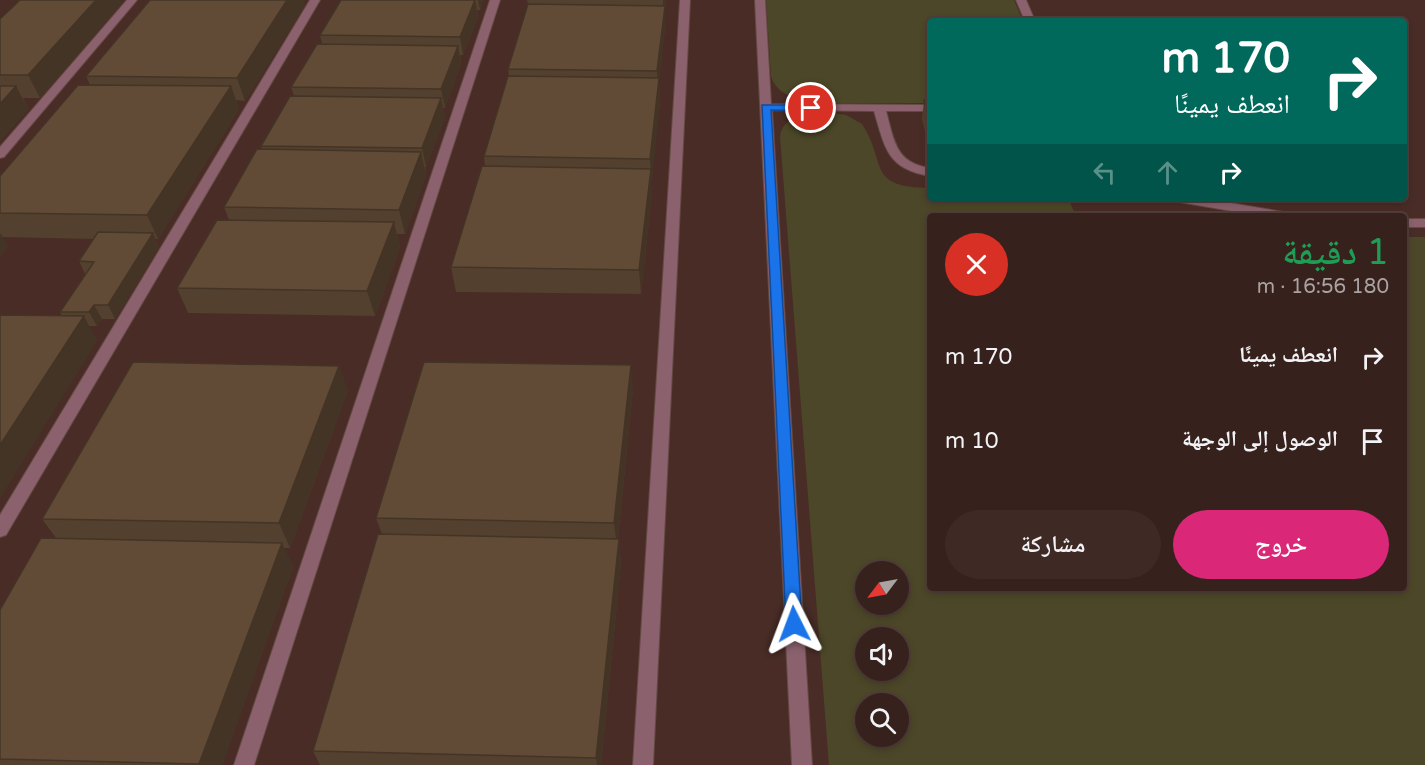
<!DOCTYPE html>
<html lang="ar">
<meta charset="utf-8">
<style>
:root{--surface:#37211c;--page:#3e2925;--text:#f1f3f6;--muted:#aaa3a3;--line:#513e3b;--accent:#db2777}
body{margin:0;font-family:"Varela Round","Noto Naskh Arabic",sans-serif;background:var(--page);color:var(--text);direction:rtl;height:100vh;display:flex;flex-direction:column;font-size:22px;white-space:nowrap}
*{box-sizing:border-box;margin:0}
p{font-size:20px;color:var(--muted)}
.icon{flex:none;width:33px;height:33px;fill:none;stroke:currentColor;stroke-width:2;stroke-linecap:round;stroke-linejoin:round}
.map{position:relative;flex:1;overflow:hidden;direction:ltr}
.details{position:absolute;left:927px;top:213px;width:480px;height:378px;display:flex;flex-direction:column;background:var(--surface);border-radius:6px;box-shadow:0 3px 9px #0003,0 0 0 2px var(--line);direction:rtl}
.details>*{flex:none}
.guide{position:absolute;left:927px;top:18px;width:480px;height:183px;border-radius:6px;box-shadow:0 3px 9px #0003,0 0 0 2px var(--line);direction:rtl;background:#00695c;color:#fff;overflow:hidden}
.needle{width:39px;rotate:238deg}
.controls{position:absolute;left:855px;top:561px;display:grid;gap:12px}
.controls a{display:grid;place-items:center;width:54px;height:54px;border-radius:50%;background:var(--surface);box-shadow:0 3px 9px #0003,0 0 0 2px var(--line);font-size:30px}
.pin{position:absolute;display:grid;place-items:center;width:51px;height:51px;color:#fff;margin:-26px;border:3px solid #fff;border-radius:50%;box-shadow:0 2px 6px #0007}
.me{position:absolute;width:66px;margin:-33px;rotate:357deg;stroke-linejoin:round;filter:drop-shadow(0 0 4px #0008)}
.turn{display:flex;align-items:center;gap:21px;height:126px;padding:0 18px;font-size:27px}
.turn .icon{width:78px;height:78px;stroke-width:2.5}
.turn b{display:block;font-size:42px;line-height:51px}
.lanes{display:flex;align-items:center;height:57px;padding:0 18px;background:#0003;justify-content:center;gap:30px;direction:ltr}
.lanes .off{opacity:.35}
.round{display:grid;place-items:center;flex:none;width:63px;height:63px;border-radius:32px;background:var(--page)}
.head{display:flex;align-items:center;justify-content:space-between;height:102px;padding:0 18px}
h1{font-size:36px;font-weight:600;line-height:45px;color:#1e9e55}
.cta{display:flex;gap:12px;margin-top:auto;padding:12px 18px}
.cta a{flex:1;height:69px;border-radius:36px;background:var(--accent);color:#fff;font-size:24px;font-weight:600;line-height:69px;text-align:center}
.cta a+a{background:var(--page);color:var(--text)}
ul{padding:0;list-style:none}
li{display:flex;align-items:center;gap:18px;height:84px;padding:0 18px}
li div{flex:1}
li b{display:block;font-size:22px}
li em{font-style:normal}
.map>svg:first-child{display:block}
.green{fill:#4c4728;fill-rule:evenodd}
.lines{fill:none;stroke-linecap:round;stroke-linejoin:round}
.service-casing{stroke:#644943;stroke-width:2}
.minor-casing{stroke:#644943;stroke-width:2}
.service{fill:#8a616d;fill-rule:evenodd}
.minor{fill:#8a616d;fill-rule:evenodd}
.wall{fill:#53402e}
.shaded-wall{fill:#443426}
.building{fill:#614b36;stroke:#443426;stroke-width:1.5}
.route{fill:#1a73e8;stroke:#114b97;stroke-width:1.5}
</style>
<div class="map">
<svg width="1425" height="765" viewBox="0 0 1425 765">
<rect width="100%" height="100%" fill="#492c26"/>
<!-- green -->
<g class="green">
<path d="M766 0H1014L1023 21H930V103H816C797 99 777 96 771 76Z"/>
<path d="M823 112 846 115 862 124C888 164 865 187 930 188V198H1068L1076 216H930V588H1404V237H1425V765H829L780 137C782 116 806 114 823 112ZM866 572H898V604H866ZM866 638H898V670H866ZM866 704H898V736H866Z"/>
</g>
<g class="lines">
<defs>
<g id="service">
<polygon points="127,0 137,0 4,157 0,158 0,147"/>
<polygon points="310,0 320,0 6,535 0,537 0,515"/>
<polygon points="490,0 500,0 254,765 234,765"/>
<path d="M755 0H765L771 104 930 105V111H886C894 140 895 163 930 168V176C887 169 885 148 874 111L772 110 812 765H792Z"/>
<polygon points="1016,0 1026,0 1035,21 1025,21"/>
<polygon points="1173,198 1201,198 1283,212 1289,216 1261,216 1179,202"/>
<rect x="1404" y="219" width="21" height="8"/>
</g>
<polygon id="minor" points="680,0 690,0 653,765 633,765"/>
</defs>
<!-- service casing -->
<use href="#service" class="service-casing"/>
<!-- minor casing -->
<use href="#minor" class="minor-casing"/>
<!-- service -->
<use href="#service" class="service"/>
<!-- minor -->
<use href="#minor" class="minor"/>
</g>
<!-- wall -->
<g class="wall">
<polygon points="20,0 120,0 121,4 40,98 23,98 28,109 0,141 0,19"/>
<polygon points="150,0 303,0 305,5 245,101 236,100 239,109 158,239 155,239 159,247 115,319 102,319 97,326 89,326 97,341 62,316 60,312 85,274 79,261 94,239 2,237 8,246 0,256 0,176 90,85 86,76"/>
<polygon points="341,0 483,0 480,10 477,10 478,17 463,55 460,55 461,64 445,108 443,108 445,117 426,167 425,167 426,175 405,234 397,234 400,247 375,316 188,313 177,288 229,220 224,207 262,149 261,146 294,96 291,87 322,44 320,35"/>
<polygon points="527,0 666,0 665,10 665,28 659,81 660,101 651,183 652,193 641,294 456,292 451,267 485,166 484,156 509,76 508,69 528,4"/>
<polygon points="924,100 930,101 930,153 922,119"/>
<polygon points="348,390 290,548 284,548 293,567 222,765 0,765 0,610 56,538 42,519"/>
<polygon points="633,390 618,539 619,539 621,563 601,765 320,765 313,751 382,534 376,518"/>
</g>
<!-- shaded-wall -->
<g class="shaded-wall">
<polygon points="96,0 120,0 121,4 40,98 28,75"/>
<polygon points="287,0 303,0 305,5 245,101 237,78"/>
<polygon points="475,0 478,17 463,55 460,37"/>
<polygon points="478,0 483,0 480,10"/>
<polygon points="663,0 666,0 665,10 665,28 659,81 660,101 652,183 650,159 658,91 657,71 663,18"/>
<polygon points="458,46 461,64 445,108 441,89"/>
<polygon points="16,86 28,109 0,141 0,104"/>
<polygon points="231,86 239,109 158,239 147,215"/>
<polygon points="441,98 445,117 426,167 422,148"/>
<polygon points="421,152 426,175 405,234 399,210"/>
<polygon points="651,169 652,193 641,294 639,270"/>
<polygon points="394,222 400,247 375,316 367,291"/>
<polygon points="0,233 8,246 0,256"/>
<polygon points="153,233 159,247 115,319 108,305"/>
<polygon points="94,305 102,319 97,326 89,312"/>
<polygon points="84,316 97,341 0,498 0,445"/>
<polygon points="631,365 633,390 617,547 614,523"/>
<polygon points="339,366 348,390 290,548 279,523"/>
<polygon points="619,539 621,563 601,765 597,765 596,758"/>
<polygon points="282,543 293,567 222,765 200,765 199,764"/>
</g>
<!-- building -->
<g class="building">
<polygon points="20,0 96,0 28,75 0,75 0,19"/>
<polygon points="150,0 287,0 237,78 86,76"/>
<polygon points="341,0 475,0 460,37 320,35"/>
<polygon points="528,4 665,6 657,71 508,69"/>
<polygon points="317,44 458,46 441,89 291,87"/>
<polygon points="508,76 659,78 650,159 484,156"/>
<polygon points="78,85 231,86 147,215 0,213 0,176"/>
<polygon points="0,86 16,86 0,104"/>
<polygon points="290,96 441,98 422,148 261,146"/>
<polygon points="924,100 930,101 930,122"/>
<polygon points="257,149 421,152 399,210 224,207"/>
<polygon points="482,166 651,169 639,270 451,267"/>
<polygon points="217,220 394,222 367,291 177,288"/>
<polygon points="98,232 153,233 108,305 94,305 89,312 60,312 94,262 79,261"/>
<polygon points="0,315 84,316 0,445"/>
<polygon points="133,362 339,366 279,523 42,519"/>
<polygon points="424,362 631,365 614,523 376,518"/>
<polygon points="378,534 619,539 596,758 313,751"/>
<polygon points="41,538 282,543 199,764 0,759 0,610"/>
</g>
<!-- route -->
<polygon class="route" points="762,105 811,105 816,108 811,111 771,110 802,624 800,629 794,631 788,629 786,624"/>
</svg>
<div class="controls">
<a><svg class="needle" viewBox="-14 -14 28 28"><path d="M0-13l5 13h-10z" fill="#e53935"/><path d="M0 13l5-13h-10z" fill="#aaa3a3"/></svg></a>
<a><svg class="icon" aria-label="sound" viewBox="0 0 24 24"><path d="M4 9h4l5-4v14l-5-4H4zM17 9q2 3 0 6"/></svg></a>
<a><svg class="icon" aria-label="search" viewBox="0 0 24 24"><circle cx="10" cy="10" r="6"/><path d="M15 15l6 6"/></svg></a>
</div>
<div class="pin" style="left:811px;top:108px;background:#d93025"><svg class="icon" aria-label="arrive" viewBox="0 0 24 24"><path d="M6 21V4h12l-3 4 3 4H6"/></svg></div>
<svg class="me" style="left:794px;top:624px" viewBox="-20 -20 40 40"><path d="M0-17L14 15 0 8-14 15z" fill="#1a73e8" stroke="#fff" stroke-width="4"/></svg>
<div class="guide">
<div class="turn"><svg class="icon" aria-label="right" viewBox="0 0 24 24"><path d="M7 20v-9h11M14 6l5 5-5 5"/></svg><div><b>170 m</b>انعطف يمينًا</div></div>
<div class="lanes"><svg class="icon off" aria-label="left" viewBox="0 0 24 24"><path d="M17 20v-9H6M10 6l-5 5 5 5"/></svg><svg class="icon off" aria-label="ahead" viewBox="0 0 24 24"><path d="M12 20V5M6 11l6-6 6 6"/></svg><svg class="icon" aria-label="right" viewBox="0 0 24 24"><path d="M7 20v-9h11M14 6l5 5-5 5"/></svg></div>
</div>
<section class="details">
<div class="head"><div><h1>1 دقيقة</h1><p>180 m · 16:56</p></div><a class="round" style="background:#d93025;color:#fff"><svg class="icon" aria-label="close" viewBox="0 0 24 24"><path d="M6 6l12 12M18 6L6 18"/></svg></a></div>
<ul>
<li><svg class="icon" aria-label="right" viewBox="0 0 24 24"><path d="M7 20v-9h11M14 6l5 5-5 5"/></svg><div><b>انعطف يمينًا</b></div><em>170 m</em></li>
<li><svg class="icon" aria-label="arrive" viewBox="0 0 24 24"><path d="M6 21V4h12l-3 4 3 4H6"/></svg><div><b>الوصول إلى الوجهة</b></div><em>10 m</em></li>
</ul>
<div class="cta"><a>خروج</a><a>مشاركة</a></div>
</section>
</div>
